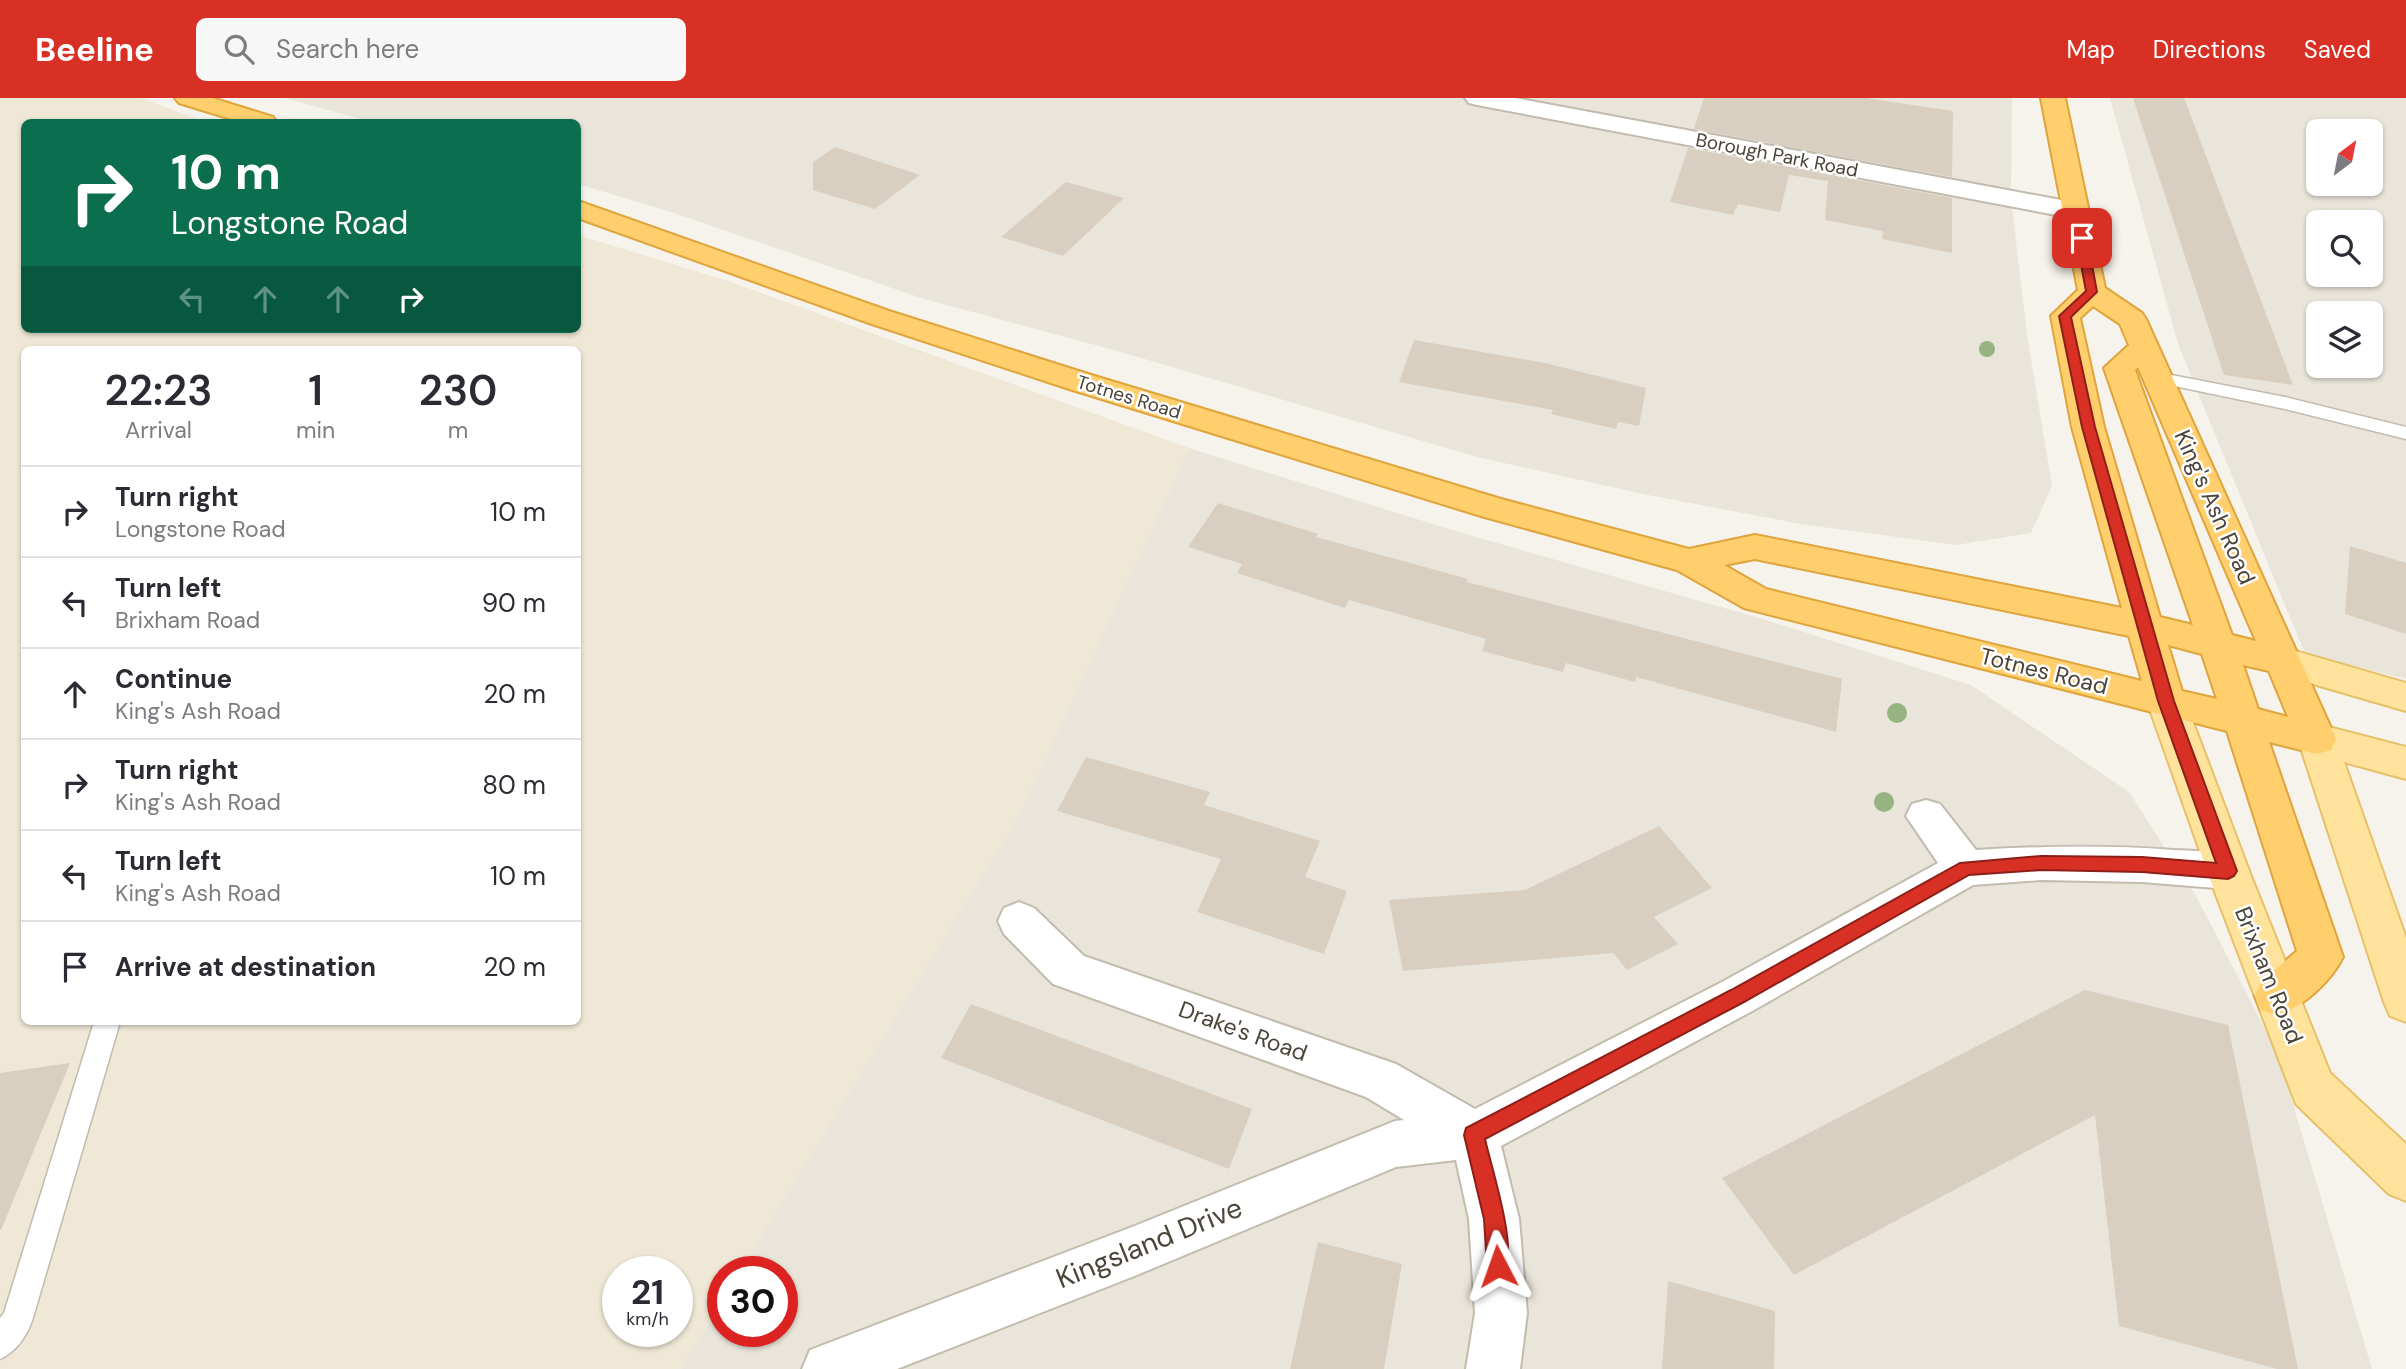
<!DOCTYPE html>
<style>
:root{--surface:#fff;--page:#f7f7f7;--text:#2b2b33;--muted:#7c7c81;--line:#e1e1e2;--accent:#d93025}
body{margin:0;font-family:"DM Sans",sans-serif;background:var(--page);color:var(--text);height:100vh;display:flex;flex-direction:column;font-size:26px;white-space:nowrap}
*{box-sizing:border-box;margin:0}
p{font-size:23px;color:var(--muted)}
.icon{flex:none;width:38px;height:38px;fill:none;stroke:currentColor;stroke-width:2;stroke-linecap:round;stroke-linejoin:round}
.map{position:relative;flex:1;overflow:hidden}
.side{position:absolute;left:21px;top:248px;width:560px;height:679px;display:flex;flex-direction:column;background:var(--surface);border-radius:10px;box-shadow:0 2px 5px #0004}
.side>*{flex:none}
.top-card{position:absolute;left:21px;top:21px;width:560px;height:214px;border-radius:10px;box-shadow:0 2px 5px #0004;background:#0b6e4f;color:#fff;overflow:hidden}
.needle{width:46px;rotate:32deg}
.controls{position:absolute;left:2306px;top:21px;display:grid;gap:14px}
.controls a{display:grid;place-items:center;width:77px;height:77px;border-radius:10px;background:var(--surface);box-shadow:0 2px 5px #0004;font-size:35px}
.speed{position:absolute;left:602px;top:1158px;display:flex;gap:14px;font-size:35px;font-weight:700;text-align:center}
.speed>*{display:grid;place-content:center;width:91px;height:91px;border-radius:50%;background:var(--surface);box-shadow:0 2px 5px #0004;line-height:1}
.speed small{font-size:18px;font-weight:400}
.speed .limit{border:10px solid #d22;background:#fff;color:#111}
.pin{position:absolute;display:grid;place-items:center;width:60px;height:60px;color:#fff;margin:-30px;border-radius:14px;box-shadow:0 4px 10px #0006}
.me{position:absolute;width:77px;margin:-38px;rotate:356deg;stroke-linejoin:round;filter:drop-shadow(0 0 5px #0008)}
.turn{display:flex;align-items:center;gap:24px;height:147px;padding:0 35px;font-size:32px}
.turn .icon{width:91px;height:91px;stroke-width:2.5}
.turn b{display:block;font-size:49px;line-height:60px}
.lanes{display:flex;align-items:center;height:66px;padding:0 35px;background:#0003;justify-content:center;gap:35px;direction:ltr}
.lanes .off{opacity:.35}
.eta{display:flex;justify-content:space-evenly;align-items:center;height:119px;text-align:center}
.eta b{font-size:42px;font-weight:600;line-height:49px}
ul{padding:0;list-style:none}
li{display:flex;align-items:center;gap:21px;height:91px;padding:0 35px;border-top:2px solid var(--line)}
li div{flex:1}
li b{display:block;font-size:26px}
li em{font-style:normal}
header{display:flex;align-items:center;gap:42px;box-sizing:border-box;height:98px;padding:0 35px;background:var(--accent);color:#fff}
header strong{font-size:33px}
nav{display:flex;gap:38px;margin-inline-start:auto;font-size:24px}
.search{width:490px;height:63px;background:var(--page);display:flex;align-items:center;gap:18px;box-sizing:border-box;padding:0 24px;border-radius:10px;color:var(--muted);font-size:26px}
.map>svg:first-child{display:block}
.residential{fill:#eae5da;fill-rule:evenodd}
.education{fill:#efe8d6;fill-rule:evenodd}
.building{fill:#d8cfc1}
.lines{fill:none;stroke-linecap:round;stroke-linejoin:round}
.lane-casing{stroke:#c2bbae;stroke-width:3}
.street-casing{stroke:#c2bbae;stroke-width:4}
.primary-casing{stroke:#e6c16a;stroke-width:4}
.highway-casing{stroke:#e0a43c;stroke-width:4}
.lane{fill:#fff;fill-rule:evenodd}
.street{fill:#fff;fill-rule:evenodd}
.primary{fill:#ffe39c;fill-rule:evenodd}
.highway{fill:#ffcf6e;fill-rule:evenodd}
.tree{fill:#97b381}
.route{fill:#d93025;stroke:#8d1f18;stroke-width:2}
.labels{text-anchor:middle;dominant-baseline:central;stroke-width:5;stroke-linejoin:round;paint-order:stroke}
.far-street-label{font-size:19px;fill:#4b4439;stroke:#fff}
.street-label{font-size:23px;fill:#4b4439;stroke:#fff}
.near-street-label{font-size:28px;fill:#4b4439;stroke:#fff}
</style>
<header>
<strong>Beeline</strong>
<div class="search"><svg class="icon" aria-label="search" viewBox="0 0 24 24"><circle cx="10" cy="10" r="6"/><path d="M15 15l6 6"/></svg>Search here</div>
<nav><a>Map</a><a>Directions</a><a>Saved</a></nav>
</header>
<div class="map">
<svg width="2406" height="1271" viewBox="0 0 2406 1271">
<rect width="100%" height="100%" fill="#f6f3ec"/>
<!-- residential -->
<g class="residential">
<polygon points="285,0 2012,0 2011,100 2027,237 2052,388 2031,435 1956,447 1801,426 1643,396 1477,359 1114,252 924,201 674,115 578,86 578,24 371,24"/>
<path d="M2110 0H2406V581L2305 556 2178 246ZM2319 33H2371V86H2319ZM2319 124H2371V177H2319ZM2319 215H2371V268H2319Z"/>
<polygon points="1189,350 1452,432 1766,522 1971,587 2129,694 2196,798 2278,956 2372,1271 680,1271 723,1201 723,1234 782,1234 782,1174 739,1174 1018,719"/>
</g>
<!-- education -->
<path class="education" d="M0 0H141L205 24H24V231H578V137L728 183 1189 350 1018 719 739 1174H723V1201L680 1271H0ZM24 252H578V924H24ZM618 1174H677V1234H618Z"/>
<!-- building -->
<g class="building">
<polygon points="1704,0 1866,0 1953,13 1952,79 1694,31"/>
<polygon points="2133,0 2184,0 2293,287 2224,277"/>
<polygon points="835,49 920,77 875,111 813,92 813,64"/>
<polygon points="1688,50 1952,100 1952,155 1882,141 1883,133 1825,122 1828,83 1789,77 1780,114 1738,106 1733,117 1670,104"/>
<polygon points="1066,84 1124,100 1063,158 1001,139"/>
<polygon points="1414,242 1545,265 1646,290 1639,328 1618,324 1616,331 1551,316 1553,312 1399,284"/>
<polygon points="1218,405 1318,436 1316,439 1468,481 1467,484 1842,581 1836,634 1636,579 1635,584 1566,565 1563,574 1482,553 1486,541 1349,502 1345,510 1237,475 1242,466 1188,449"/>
<polygon points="2350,448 2406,465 2406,536 2345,516"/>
<polygon points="1086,659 1210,694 1204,707 1320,743 1305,779 1347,793 1324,856 1197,814 1221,761 1057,713"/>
<polygon points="1659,728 1712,790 1654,819 1678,846 1627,872 1613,855 1403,873 1389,802 1525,792"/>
<polygon points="2085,892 2228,927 2298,1271 2277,1271 2119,1228 2095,1017 1794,1177 1722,1080"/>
<polygon points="971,906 1252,1011 1229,1071 941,960"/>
<polygon points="70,965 1,1132 0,1131 0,975"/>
<polygon points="1318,1144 1402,1166 1384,1271 1290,1271"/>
<polygon points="1668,1183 1775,1213 1774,1271 1662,1271"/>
</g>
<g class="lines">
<defs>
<g id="lane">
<polygon points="2156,274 2285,299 2406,329 2406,341 2285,311 2150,283 2147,279 2150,275"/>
<path d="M94 924H120L32 1223C26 1239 16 1254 0 1261V1220L4 1215Z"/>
</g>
<g id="street">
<polygon points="1465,0 1515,0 2077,105 2086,107 2090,113 2086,119 2077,121 1477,7 1469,5"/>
<path d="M1926 702 1940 706 1976 752C2042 748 2108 747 2174 752 2197 753 2221 753 2243 761L2249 773 2243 785 2228 791 2142 784 2041 782 1973 787 1754 912 1501 1048 1519 1121 1527 1215 1520 1271H1466L1475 1215 1469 1121 1456 1062 1396 1069 1132 1179 897 1271H802L810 1252 1132 1129 1395 1023 1404 1022 1366 999 1053 886 1004 836 998 823 1004 810 1019 804 1034 810 1084 858 1396 966 1475 1011 1722 884 1938 765 1906 718 1912 706Z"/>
</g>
<g id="primary">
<polygon points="2285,550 2406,585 2406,613 2272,574 2267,564 2272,554"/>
<polygon points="2166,589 2179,593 2185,603 2249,773 2330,975 2406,1046 2406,1103 2389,1096 2296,1006 2207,773 2147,603 2153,593"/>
<polygon points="2317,626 2406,649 2406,681 2344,664 2406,840 2406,924 2390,918 2384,904 2298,641 2303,630"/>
</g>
<g id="highway">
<polygon points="175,0 212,0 273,19 276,24 241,24 179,5"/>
<path d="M2041 0H2065L2105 190 2142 215 2146 221 2336 641 2331 652 2317 656 2269 644 2343 859C2331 884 2302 909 2277 918L2261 912 2255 898 2261 884 2297 853 2227 633 1744 510 1677 472 1481 418 1066 290 869 225 578 120V103L889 213 1088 276 1501 401 1689 451 1755 437 2122 510 2072 329 2051 218 2078 192ZM2093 208 2120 226 2129 247 2104 270 2193 527 2160 519 2104 329 2080 220ZM2138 269 2256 543 2232 537 2135 272ZM1755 461 2129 538 2142 583 1766 491 1724 467ZM2168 547 2202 556 2217 601 2182 593ZM2243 567 2269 573 2288 619 2258 611Z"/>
</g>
</defs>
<!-- lane casing -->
<use href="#lane" class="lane-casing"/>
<!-- street casing -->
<use href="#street" class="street-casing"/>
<!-- primary casing -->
<use href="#primary" class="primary-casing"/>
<!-- highway casing -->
<use href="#highway" class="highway-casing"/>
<!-- lane -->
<use href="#lane" class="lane"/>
<!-- street -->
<use href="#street" class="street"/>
<!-- primary -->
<use href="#primary" class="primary"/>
<!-- highway -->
<use href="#highway" class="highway"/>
</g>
<!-- trees -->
<g class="tree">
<circle cx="1987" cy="251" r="8"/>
<circle cx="1897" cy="615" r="10"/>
<circle cx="1884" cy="704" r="10"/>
</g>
<!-- route -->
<path class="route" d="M2082 137 2087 140 2097 194 2071 219 2095 329 2174 603 2237 773 2234 778 2228 781 2142 774 2041 772 1969 777 1744 904 1485 1041C1492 1072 1517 1147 1505 1175L1498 1178 1490 1175 1487 1168 1484 1121 1464 1037 1466 1030 1731 892 1960 765 2041 758 2142 759 2216 765 2158 603 2082 329 2059 218 2086 193 2076 140Z"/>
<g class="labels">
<!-- far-street labels -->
<g class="far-street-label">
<text transform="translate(1777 57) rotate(11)">Borough Park Road</text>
<text transform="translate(1129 299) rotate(17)">Totnes Road</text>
</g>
<!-- street labels -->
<g class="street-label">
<text transform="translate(2215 409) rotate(66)">King's Ash Road</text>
<text transform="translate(2044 573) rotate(14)">Totnes Road</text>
<text transform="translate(2269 877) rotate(68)">Brixham Road</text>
<text transform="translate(1243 933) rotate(20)">Drake's Road</text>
</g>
<!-- near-street labels -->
<g class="near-street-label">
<text transform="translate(1149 1145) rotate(-22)">Kingsland Drive</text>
</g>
</g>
</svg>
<div class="controls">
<a><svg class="needle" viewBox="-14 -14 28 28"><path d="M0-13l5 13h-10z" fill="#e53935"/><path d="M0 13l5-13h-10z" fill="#7c7c81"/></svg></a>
<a><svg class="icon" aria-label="search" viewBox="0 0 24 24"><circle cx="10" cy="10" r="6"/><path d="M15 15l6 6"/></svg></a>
<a><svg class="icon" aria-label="layers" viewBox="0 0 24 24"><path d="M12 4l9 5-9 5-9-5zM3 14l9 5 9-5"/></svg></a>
</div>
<div class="speed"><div>21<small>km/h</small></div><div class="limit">30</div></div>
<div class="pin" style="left:2082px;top:140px;background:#d93025"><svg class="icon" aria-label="arrive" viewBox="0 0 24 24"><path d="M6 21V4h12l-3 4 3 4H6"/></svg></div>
<svg class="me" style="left:1498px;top:1168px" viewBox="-20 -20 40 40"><path d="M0-17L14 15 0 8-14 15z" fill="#d93025" stroke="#fff" stroke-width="4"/></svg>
<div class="top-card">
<div class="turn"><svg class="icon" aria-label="right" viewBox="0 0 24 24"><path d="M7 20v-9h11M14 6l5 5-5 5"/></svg><div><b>10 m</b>Longstone Road</div></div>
<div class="lanes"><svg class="icon off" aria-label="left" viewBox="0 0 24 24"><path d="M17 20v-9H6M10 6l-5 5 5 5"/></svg><svg class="icon off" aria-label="ahead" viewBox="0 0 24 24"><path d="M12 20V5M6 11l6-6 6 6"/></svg><svg class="icon off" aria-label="ahead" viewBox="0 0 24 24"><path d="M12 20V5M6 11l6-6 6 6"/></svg><svg class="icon" aria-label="right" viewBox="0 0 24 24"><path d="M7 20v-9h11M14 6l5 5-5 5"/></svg></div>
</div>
<section class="side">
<div class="eta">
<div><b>22:23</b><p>Arrival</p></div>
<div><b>1</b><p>min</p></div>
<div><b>230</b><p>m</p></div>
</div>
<ul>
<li><svg class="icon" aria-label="right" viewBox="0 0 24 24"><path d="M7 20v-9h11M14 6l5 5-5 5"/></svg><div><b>Turn right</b><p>Longstone Road</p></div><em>10 m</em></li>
<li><svg class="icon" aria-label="left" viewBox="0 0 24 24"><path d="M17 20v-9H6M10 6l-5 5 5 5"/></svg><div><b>Turn left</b><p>Brixham Road</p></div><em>90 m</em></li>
<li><svg class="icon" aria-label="ahead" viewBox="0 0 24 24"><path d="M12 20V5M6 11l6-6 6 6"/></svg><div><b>Continue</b><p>King's Ash Road</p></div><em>20 m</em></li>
<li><svg class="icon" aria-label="right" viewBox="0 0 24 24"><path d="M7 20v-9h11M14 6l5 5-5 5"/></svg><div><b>Turn right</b><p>King's Ash Road</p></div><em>80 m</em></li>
<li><svg class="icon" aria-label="left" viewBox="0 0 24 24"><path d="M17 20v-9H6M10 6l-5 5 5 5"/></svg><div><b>Turn left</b><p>King's Ash Road</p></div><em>10 m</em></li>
<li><svg class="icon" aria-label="arrive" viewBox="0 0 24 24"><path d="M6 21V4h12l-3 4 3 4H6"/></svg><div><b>Arrive at destination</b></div><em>20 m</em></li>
</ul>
</section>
</div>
